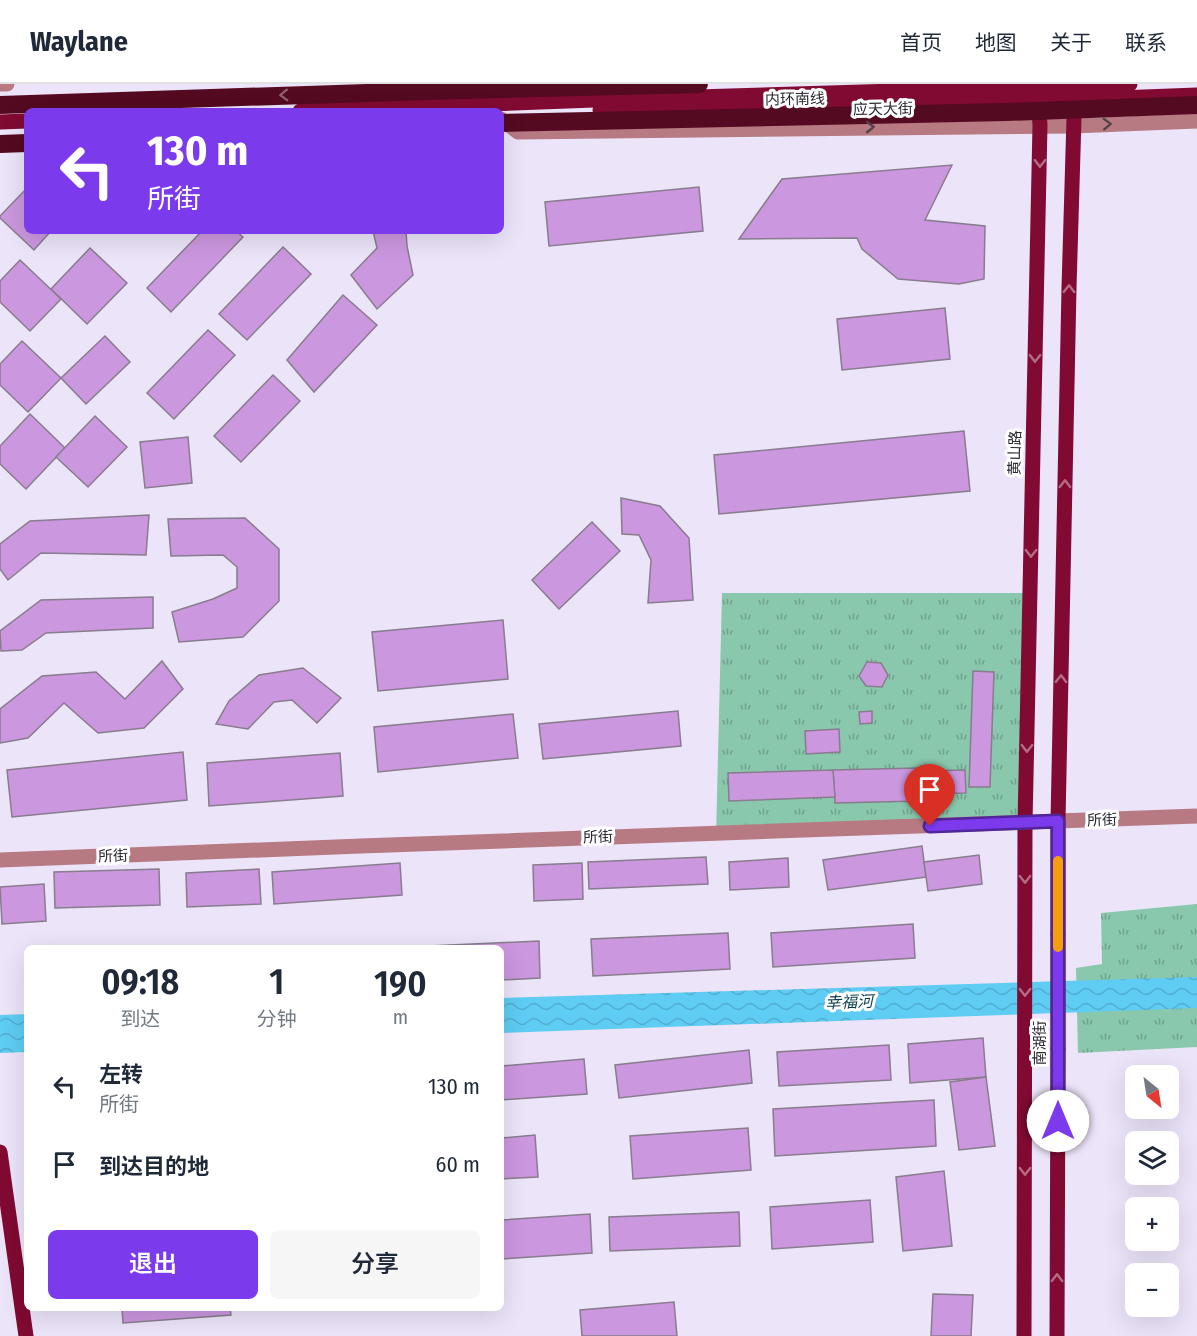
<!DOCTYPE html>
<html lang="zh">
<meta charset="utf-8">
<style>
:root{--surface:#fff;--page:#f6f6f7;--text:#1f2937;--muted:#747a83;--line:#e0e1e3;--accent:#7c3aed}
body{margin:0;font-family:"Fira Sans Condensed","Noto Sans SC",sans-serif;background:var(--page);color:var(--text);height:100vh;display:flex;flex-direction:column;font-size:22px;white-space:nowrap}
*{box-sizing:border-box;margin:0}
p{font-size:20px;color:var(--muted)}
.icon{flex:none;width:33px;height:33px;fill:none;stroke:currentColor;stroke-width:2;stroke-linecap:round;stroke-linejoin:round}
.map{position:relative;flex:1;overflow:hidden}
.details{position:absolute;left:24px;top:861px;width:480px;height:366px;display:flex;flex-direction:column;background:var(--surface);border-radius:9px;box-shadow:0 6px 24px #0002}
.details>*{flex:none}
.banner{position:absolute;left:24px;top:24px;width:480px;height:126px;border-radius:9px;box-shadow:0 6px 24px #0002;background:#7c3aed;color:#fff;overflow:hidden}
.needle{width:39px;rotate:150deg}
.buttons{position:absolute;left:1125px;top:981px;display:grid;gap:12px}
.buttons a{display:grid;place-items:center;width:54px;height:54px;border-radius:9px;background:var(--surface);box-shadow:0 6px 24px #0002;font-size:30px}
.pin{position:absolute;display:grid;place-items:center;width:51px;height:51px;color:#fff;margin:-62px -26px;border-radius:50% 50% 50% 0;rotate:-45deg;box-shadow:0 0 6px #0007}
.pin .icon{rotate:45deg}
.me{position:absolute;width:66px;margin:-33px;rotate:0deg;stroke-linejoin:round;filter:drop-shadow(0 0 4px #0008)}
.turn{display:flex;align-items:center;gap:21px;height:126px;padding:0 24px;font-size:27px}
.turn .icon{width:78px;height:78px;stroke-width:2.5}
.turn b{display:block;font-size:42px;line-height:51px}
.eta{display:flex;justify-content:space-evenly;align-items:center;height:102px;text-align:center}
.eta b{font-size:36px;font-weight:600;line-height:42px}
.primary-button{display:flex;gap:12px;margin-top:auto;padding:12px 24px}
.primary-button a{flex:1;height:69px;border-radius:9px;background:var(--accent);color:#fff;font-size:24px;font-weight:600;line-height:69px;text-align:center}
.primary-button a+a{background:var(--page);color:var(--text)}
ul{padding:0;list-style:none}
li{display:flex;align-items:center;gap:18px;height:78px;padding:0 24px}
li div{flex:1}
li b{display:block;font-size:22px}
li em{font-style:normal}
header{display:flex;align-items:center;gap:36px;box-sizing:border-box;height:84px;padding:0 30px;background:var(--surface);border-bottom:2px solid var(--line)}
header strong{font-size:28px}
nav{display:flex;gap:33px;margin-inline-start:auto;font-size:21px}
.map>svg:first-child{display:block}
.park{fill:url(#park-tufts)}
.water{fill:url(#water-waves)}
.building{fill:#cb97df;stroke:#887c8d;stroke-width:1.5}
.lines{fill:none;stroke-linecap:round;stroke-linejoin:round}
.minor{stroke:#b77982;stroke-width:15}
.major{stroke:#800a32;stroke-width:15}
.highway{stroke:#540a20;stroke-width:18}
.major-bridge{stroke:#800a32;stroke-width:15}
.highway-bridge{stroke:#540a20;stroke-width:18}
.oneway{stroke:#90606e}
.oneway2{stroke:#554049}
.oneway3{stroke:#b36c84}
.route-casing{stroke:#51269a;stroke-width:15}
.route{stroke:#7c3aed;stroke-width:10}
.slow{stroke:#f59e0b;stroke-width:10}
.labels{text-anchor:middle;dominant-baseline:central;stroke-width:6;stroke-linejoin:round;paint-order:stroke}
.street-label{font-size:15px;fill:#2b2830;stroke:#fff}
.water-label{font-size:16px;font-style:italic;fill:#0a3c4d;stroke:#fff}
</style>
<header>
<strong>Waylane</strong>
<nav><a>首页</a><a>地图</a><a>关于</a><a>联系</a></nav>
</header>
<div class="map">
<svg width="1197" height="1252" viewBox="0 0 1197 1252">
<defs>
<pattern id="park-tufts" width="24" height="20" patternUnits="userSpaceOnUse" patternTransform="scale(1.5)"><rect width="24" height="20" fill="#89c8ac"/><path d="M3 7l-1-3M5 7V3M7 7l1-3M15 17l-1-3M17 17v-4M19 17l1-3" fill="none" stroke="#70a28c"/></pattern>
<pattern id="water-waves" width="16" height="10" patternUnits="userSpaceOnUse" patternTransform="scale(1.5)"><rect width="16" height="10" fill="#5eccf3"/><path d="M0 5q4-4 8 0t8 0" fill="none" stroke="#52afd1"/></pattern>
</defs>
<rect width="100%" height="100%" fill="#ece4f9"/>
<!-- park -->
<g class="park">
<polygon points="722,509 1030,509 1025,739 716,753"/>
<polygon points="1197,820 1197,963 1078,969 1076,884 1102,880 1101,829"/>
</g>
<!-- water -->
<g class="water">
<polygon points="1197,893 1197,924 501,949 501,914"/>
<polygon points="27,930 27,968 0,969 0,931"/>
</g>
<!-- building -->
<g class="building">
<polygon points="952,81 925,136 985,142 984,195 959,200 898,195 862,165 857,154 739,155 782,95"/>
<polygon points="699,103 703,147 549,162 545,118"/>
<polygon points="27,104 27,147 51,147 34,166 0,134 0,132"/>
<polygon points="202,147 236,147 243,153 171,228 147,204"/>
<polygon points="373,147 406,147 407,162 413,191 377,225 351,191 377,164"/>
<polygon points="283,163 311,190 247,256 219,230"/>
<polygon points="90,164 127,199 87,240 51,205"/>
<polygon points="20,176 61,215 30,247 0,218 0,197"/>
<polygon points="343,211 377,241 314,308 287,276"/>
<polygon points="945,224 950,275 842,286 837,235"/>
<polygon points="208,246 235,271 174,335 147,309"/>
<polygon points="105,252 130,278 86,320 61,294"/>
<polygon points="22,257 61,294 28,328 0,301 0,280"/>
<polygon points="273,291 300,317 241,378 214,352"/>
<polygon points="30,330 65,364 26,405 0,380 0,362"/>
<polygon points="95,332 127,363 88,403 56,373"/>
<polygon points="964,347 970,407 719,430 714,371"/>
<polygon points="188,353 192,399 145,404 140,358"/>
<polygon points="621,414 660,422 689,454 693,516 648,519 651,476 639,451 622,450"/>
<polygon points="149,431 146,471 41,469 8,496 0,485 0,460 30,437"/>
<polygon points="245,434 279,465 279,517 243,553 179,558 172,528 213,515 237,504 237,483 223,471 171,472 168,435"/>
<polygon points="592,438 620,467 559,525 532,496"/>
<polygon points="153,513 153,544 46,549 22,566 1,567 0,547 41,516"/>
<polygon points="503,536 508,595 378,607 372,548"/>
<polygon points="162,577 183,605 144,644 98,649 64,619 28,654 0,659 0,625 42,592 96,588 125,615"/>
<polygon points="867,578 881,579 888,591 882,603 866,602 859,592"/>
<polygon points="303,584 341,614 317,639 292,616 274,618 248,645 216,640 229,617 259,591"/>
<polygon points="973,587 994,588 990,703 969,703"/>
<polygon points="678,627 681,662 543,675 539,640"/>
<polygon points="872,627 872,639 860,640 859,628"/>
<polygon points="513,630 518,674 378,688 374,643"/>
<polygon points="839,645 840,668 806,670 805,647"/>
<polygon points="183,668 187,716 12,733 7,686"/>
<polygon points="340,669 343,712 209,722 207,679"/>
<polygon points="918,684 920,717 835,719 833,686"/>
<polygon points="833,686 835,713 729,717 728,689"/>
<polygon points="965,686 966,709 919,710 918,687"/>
<polygon points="922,762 926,793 828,806 823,776"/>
<polygon points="979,771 982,800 928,807 924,778"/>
<polygon points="706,773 708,800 589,805 588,778"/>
<polygon points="788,774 789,803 730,806 729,778"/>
<polygon points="400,779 402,811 274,820 272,788"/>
<polygon points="582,779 583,815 534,817 533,781"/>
<polygon points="159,785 160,821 55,824 54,788"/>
<polygon points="259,785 261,820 187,823 186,789"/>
<polygon points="44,800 46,837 2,840 0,803"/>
<polygon points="913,840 915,874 773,883 771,849"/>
<polygon points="728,849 730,885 593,892 591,855"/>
<polygon points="539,857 540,894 501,896 501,864 429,864 429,862"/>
<polygon points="983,954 986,993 910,999 908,960"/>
<polygon points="889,961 891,996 779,1002 777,968"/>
<polygon points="749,966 752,999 619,1014 615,981"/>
<polygon points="584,975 587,1010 501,1016 501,982"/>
<polygon points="986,993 995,1062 959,1066 950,998"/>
<polygon points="934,1016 936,1062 775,1072 773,1025"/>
<polygon points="748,1044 751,1086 633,1095 630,1052"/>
<polygon points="535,1051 538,1093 501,1095 501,1054"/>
<polygon points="944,1087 952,1162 903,1167 896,1093"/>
<polygon points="870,1116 873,1158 772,1165 770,1123"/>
<polygon points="739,1128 740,1162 610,1167 609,1133"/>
<polygon points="590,1130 592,1169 501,1175 501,1136"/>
<polygon points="933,1210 973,1211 971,1252 931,1252"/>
<polygon points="674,1218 677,1252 582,1252 580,1226"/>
<polygon points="122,1224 230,1224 231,1231 123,1239"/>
</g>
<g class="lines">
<!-- minor -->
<g class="minor">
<polyline points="0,0 7,0"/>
<polyline points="501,35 518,48 1073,42 1197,37"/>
<polyline points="0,776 361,762 1197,732"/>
</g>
<!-- major -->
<g class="major">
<polyline points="600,26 1038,17 1197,11"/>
<polyline points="300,27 594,16 1130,0"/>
<polyline points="0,38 27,37"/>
<polyline points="1058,850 1058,737 1069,204 1075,0"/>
<polyline points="0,1068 26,1252"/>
<polyline points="1024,1252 1025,739 1040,41 1037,0"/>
<polyline points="1057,1252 1058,965"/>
</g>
<!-- highway -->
<polyline class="highway" points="0,60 27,59"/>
<!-- major-bridge -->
<polyline class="major-bridge" points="1058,965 1058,850"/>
<!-- highway-bridge -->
<g class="highway-bridge">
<polyline points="0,21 458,6 699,0"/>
<polyline points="501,39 1006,28 1197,21"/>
</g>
</g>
<!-- one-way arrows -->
<defs><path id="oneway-chevron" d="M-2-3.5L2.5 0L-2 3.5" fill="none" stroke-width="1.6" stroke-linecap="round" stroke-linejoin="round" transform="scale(1.5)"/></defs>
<use class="oneway" href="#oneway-chevron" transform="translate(284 11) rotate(178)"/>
<g class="oneway2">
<use href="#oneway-chevron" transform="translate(1107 40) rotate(-2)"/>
<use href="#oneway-chevron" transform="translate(870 43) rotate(-1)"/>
</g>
<g class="oneway3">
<use href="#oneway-chevron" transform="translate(1040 79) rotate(91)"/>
<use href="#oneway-chevron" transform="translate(1069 205) rotate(-89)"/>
<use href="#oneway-chevron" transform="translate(1035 274) rotate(91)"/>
<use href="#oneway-chevron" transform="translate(1065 400) rotate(-89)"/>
<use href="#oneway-chevron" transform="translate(1031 469) rotate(91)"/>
<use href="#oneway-chevron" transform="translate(1061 595) rotate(-89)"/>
<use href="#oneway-chevron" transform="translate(1027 664) rotate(91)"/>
<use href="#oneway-chevron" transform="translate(1025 795) rotate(90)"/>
<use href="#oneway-chevron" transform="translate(1025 908) rotate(90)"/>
<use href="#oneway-chevron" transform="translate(1025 1087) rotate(90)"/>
<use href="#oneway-chevron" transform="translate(1057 1194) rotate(-90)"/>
</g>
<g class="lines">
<defs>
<polyline id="route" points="930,742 1058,737 1058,1037"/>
</defs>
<!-- route casing -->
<use href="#route" class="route-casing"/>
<!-- route -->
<use href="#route" class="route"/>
<!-- slow -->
<polyline class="slow" points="1058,863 1058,777"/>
</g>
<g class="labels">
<!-- street labels -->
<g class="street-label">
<text transform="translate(795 15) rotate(-1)">内环南线</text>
<text transform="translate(883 25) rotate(-1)">应天大街</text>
<text transform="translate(1015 369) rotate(-89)">黄山路</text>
<text transform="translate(1102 736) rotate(-2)">所街</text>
<text transform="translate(598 753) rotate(-2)">所街</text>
<text transform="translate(113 772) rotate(-2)">所街</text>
<text transform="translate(1040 959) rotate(-90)">南湖街</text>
</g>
<!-- water labels -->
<g class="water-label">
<text transform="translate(849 918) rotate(-2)">幸福河</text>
</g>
</g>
</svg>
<div class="buttons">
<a><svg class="needle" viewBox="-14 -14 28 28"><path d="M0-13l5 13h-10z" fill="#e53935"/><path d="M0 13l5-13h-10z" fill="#747a83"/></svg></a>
<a><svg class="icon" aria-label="layers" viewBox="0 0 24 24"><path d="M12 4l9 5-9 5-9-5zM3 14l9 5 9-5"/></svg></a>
<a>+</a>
<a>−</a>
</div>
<div class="pin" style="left:930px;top:742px;background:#d93025"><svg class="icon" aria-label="arrive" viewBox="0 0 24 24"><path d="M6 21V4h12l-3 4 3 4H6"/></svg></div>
<svg class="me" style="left:1058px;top:1037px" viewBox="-20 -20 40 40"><circle r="19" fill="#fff"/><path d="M0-13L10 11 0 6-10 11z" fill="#7c3aed"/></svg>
<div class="banner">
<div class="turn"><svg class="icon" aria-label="left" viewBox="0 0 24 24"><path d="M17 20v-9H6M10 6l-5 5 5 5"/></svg><div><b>130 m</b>所街</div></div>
</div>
<section class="details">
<div class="eta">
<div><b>09:18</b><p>到达</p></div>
<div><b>1</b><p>分钟</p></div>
<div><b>190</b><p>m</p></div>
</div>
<ul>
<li><svg class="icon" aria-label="left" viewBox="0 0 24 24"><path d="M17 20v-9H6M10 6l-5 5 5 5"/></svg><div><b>左转</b><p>所街</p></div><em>130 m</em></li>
<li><svg class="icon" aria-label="arrive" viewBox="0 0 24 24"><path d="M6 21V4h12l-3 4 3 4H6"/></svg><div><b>到达目的地</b></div><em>60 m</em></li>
</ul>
<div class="primary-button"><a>退出</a><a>分享</a></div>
</section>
</div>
